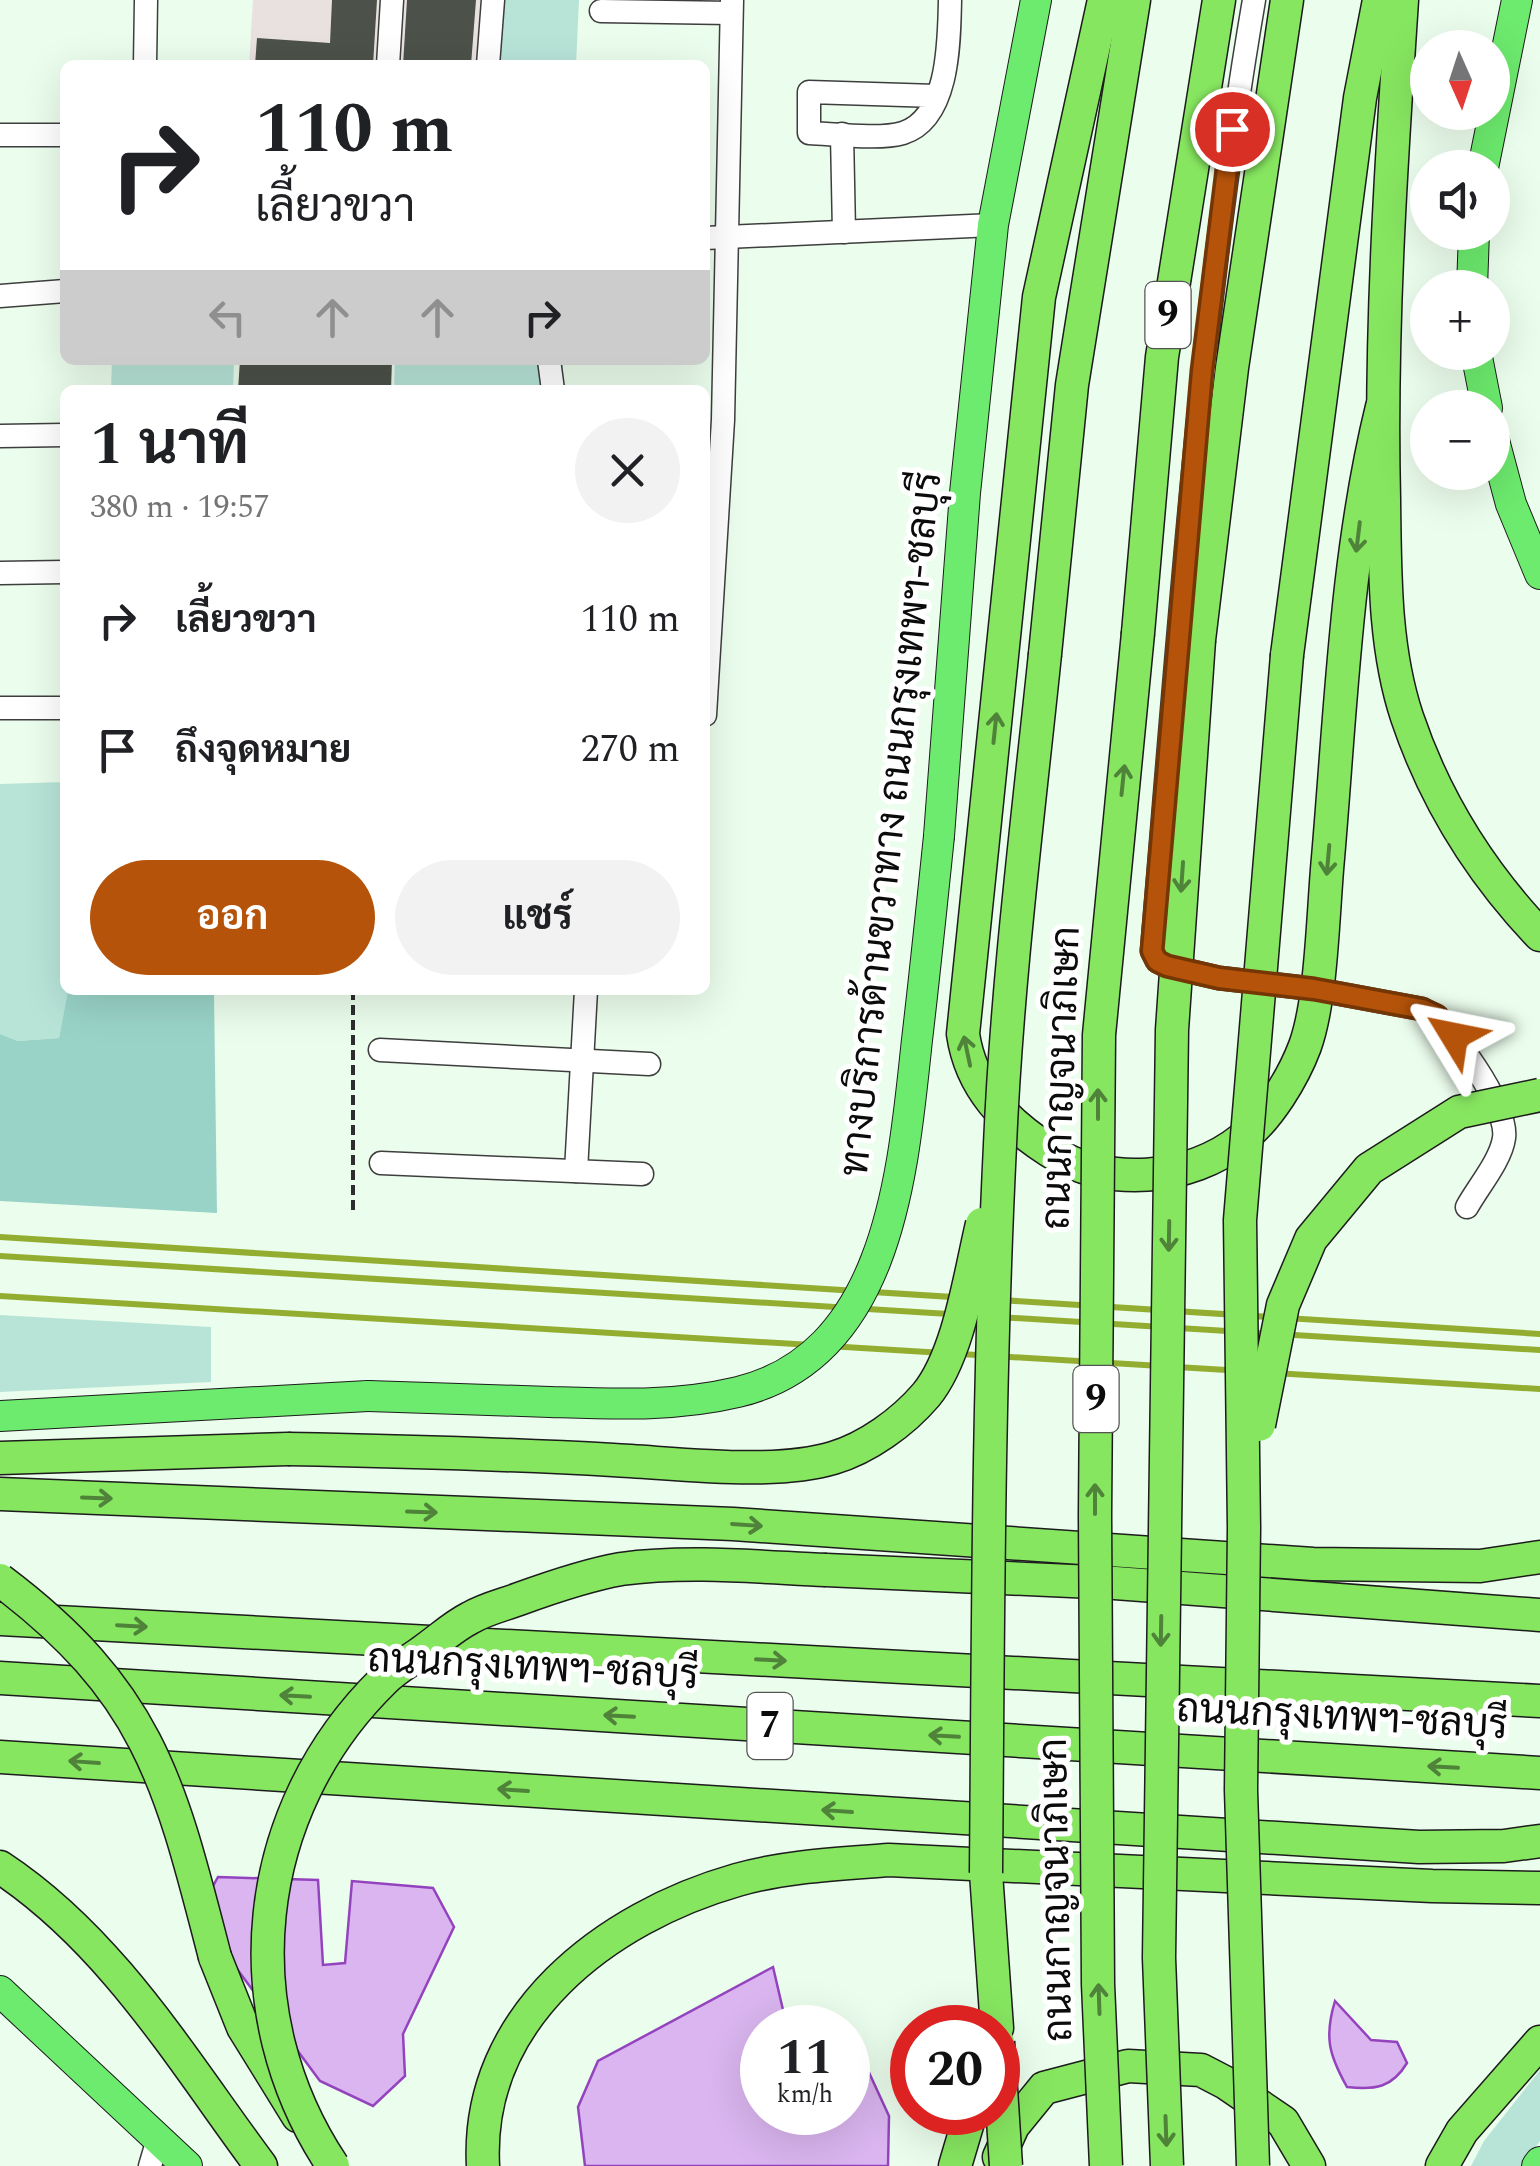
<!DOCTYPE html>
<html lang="th">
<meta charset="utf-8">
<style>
:root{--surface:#fff;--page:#f2f2f2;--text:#202124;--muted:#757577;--accent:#b45309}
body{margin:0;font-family:Spectral,Sarabun,serif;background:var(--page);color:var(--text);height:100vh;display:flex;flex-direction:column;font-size:38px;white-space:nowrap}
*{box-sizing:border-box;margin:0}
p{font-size:32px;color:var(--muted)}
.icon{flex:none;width:55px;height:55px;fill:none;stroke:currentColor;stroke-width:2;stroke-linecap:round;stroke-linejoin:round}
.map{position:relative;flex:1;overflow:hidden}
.panel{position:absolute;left:60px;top:385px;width:650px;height:610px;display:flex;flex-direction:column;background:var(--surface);border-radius:15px;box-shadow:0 10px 40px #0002}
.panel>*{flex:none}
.hud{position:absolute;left:60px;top:60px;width:650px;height:305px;border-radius:15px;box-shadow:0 10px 40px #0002;background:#fff;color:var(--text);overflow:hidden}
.needle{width:65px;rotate:177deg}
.buttons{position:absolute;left:1410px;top:30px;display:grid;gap:20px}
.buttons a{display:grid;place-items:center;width:100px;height:100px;border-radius:50%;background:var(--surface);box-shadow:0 10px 40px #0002;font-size:50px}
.speed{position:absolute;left:740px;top:2005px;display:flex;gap:20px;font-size:50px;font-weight:700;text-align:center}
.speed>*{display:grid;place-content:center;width:130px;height:130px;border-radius:50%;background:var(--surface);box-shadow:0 10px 40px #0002;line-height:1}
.speed small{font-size:25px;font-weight:400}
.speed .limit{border:15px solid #d22;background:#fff;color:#111}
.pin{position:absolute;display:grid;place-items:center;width:85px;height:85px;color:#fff;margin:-42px;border:5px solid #fff;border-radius:50%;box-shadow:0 2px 10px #0007}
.me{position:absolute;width:110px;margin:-55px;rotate:305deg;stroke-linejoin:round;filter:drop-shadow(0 0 8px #0008)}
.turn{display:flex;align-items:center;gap:35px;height:210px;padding:0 30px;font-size:45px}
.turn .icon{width:130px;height:130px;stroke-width:2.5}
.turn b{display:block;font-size:70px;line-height:85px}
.lanes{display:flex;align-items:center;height:95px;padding:0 30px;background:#0003;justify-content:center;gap:50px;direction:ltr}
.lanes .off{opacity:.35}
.round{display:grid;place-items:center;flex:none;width:105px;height:105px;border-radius:52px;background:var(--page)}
.summary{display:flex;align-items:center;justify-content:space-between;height:170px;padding:0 30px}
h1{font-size:60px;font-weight:700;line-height:75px}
.primary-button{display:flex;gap:20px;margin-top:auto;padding:20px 30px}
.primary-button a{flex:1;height:115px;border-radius:60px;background:var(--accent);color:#fff;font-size:40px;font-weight:700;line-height:115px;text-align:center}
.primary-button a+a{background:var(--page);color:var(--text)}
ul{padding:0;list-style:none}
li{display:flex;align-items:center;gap:30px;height:130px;padding:0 30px}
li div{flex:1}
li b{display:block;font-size:38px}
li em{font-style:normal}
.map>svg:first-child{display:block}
.industrial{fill:#e9e1e0}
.green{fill:#b8e4d8}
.forest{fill:#99d3c7}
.water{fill:#dab5ef;stroke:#9443bf;stroke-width:2.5}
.building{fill:#4c5249}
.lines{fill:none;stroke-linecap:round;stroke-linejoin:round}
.minor-casing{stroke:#3e3e3e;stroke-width:25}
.major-casing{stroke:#1c1c1c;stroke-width:32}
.highway-casing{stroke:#1c1c1c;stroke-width:35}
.path{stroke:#2d2d2d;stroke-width:4;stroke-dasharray:10 5;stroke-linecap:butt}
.minor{stroke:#fff;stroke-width:22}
.major{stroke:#6deb6e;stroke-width:30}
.highway{stroke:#87e660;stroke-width:32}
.rail{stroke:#93ad31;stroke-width:6}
.major-bridge-casing{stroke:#1c1c1c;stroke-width:32;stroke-linecap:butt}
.highway-bridge-casing{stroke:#1c1c1c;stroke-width:35;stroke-linecap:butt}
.major-bridge{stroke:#6deb6e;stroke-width:30}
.highway-bridge{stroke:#87e660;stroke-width:32}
.oneway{stroke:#4f833a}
.route-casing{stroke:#753606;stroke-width:25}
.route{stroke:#b45309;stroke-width:18}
.labels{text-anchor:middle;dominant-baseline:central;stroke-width:10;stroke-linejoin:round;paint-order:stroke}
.shield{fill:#fff;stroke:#545454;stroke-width:2.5}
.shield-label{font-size:38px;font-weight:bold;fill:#0b0b0b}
.street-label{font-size:40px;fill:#0b0b0b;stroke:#fff}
</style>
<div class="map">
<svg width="1540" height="2166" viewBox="0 0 1540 2166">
<rect width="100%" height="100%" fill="#ebfdec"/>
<!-- industrial -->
<polygon class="industrial" points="253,0 498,0 497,65 249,65"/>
<!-- green -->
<g class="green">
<polygon points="498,0 579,0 576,65 497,65"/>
<polygon points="112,360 234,360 233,390 111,390"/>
<polygon points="395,360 563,360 562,390 394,390"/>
<polygon points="65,782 68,990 59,1038 18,1041 0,1034 0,784"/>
<polygon points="0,1315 211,1327 211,1382 0,1392"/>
<polygon points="1540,2070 1540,2141 1522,2166 1471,2166 1484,2141"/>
</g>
<!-- forest -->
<polygon class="forest" points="68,990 214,994 217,1213 0,1201 0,1034 18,1041 59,1038"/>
<!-- water -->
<g class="water">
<polygon points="218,1877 318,1880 323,1965 345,1963 352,1881 433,1888 454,1927 403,2034 405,2076 373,2106 320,2081 197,1915"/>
<polygon points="773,1967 787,2027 762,2028 762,2112 848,2112 848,2053 860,2053 889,2116 888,2166 585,2166 578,2107 598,2061"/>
<path d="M1335 2001 1371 2040 1397 2042 1407 2063C1392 2088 1375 2090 1347 2087 1329 2055 1324 2037 1335 2001Z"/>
</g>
<!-- building -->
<g class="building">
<polygon points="332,0 377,0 373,65 255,65 257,38 330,43"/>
<polygon points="407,0 476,0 471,65 403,65"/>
<polygon points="240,360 392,360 391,390 238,390"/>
</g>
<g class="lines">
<defs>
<g id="minor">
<path d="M1254 0C1200 315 1179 633 1152 951L1157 961 1167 966 1219 978 1314 989 1422 1009C1450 1023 1509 1107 1504 1138 1501 1160 1478 1187 1467 1207"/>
<polyline points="601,11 731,13"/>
<polyline points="145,65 146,0"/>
<polyline points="388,65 392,0"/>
<polyline points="488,65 493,0"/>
<path d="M936 96 809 92V133C834 134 880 140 903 133 950 118 949 39 950 0"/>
<polyline points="842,134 844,232"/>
<polyline points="0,135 65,135"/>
<polyline points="705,238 993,225"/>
<polyline points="0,296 65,291"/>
<polyline points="549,360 553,390"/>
<polyline points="0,436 65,435"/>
<polyline points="0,573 65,572"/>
<polyline points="0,708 65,708"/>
<polyline points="705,715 723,420 732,0"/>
<polyline points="380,1050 649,1064"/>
<polyline points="381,1163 642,1174"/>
<polyline points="576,1171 586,990"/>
<polyline points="150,2166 158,2139"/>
</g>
<g id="major">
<polyline points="1483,168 1517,0"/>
<polyline points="1472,288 1474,232"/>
<polyline points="1476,352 1487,408"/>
<polyline points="1492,433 1511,504 1540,574"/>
<polyline points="939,836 965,493 993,225 1036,0"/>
<polyline points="0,1416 368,1396"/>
<polyline points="0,1991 187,2166"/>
<polyline points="1537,2166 1540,2162"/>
</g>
<g id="highway">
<path d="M1104 0 1039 297 963 1034C971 1088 1005 1122 1050 1151 1106 1188 1190 1181 1242 1139 1269 1117 1293 1078 1305 1046 1322 999 1323 910 1328 858 1341 707 1346 554 1382 407"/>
<path d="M1402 0C1391 166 1380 333 1384 500 1385 572 1384 648 1407 717 1435 800 1480 872 1540 935"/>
<polyline points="1138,633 1162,357 1219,0"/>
<polyline points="1199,640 1232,368 1287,0"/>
<polyline points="1045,654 1072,385 1134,0"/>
<polyline points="1287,655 1360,98 1379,0"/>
<polyline points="0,1458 288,1449"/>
<polyline points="0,1494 733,1524 1313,1564 1480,1566 1540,1557"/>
<polyline points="826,1570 1115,1583 1540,1615"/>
<polyline points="0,1619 1540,1701"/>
<polyline points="0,1678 1540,1773"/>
<polyline points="0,1757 1419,1847 1504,1846 1540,1841"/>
<path d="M0 1867C112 1941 182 2060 261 2166"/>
<polyline points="986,1873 997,2028"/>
<polyline points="215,1957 243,2027 298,2116"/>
<polyline points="999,2157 1013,2126 1044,2088 1128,2066 1201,2070 1226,2083 1283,2122 1309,2166"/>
<path d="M483 2166C475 2016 607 1917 737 1880 786 1866 839 1864 889 1860L1432 1886 1540 1888"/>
<polyline points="955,2166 971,2112"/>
<polyline points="1442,2166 1462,2131 1540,2042"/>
</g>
</defs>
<!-- minor casing -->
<use href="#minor" class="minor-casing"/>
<!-- major casing -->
<use href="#major" class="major-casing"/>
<!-- highway casing -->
<use href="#highway" class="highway-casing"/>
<!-- path -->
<polyline class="path" points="353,990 353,1215"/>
<!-- minor -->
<use href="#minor" class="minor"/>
<!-- major -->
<use href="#major" class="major"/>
<!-- highway -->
<use href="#highway" class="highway"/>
<!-- rail -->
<g class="rail">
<polyline points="0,1237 1540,1334"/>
<polyline points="0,1256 1540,1350"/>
<polyline points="0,1296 1540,1389"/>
</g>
<defs>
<path id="major-bridge" d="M368 1396C429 1398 489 1400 550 1402 614 1404 675 1407 738 1392 891 1355 903 1168 917 1040 925 972 932 904 939 836"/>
<g id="highway-bridge">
<polyline points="1259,1425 1283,1305 1311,1239 1369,1169 1459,1112 1540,1095"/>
<path d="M288 1449C397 1451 505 1454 613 1460 676 1463 773 1476 833 1458 867 1448 903 1422 926 1395 959 1355 970 1274 982 1224"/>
<path d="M0 1580C150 1693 170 1783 215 1957"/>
<path d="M986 1873C988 1630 988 1388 1000 1145 1007 981 1028 818 1045 654"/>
<polyline points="998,2042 1006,2166"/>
<path d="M333 2166C230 2012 250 1811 384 1680 396 1668 413 1659 426 1649 440 1639 454 1626 470 1618 485 1609 503 1605 519 1599 552 1587 587 1575 621 1569 688 1560 759 1567 826 1570"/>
<polyline points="1106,2166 1098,1984 1095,1515 1099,1035 1138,633"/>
<polyline points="1167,2166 1159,1958 1172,1030 1199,640"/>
<polyline points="1253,2166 1241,1790 1244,1528 1240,1220 1287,655"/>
</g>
</defs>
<!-- major-bridge casing -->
<use href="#major-bridge" class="major-bridge-casing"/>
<!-- highway-bridge casing -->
<use href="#highway-bridge" class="highway-bridge-casing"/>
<!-- major-bridge -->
<use href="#major-bridge" class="major-bridge"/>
<!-- highway-bridge -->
<use href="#highway-bridge" class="highway-bridge"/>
</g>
<!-- one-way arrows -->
<defs><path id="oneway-shaft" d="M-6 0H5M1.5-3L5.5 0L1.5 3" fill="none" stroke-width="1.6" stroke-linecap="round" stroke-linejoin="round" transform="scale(2.5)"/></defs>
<g class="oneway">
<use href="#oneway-shaft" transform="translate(1358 537) rotate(97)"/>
<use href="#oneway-shaft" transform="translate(995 728) rotate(-84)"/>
<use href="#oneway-shaft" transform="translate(1123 780) rotate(-84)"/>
<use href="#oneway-shaft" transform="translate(1328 860) rotate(95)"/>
<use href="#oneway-shaft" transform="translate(1182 877) rotate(94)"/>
<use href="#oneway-shaft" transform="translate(967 1051) rotate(-102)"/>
<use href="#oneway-shaft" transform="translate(1098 1104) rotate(-90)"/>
<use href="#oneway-shaft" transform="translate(1169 1236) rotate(91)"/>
<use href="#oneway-shaft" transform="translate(97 1498) rotate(2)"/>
<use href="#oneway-shaft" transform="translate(1095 1499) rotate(-90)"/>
<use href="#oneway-shaft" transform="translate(422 1512) rotate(2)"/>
<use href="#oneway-shaft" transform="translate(747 1525) rotate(4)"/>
<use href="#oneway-shaft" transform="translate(132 1626) rotate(3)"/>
<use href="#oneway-shaft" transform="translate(1161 1631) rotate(91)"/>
<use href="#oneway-shaft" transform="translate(771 1660) rotate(3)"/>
<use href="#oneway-shaft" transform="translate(295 1696) rotate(-177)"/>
<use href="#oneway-shaft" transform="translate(619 1716) rotate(-177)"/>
<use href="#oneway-shaft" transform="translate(944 1736) rotate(-177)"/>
<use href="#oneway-shaft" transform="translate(84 1762) rotate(-176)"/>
<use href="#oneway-shaft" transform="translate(1443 1767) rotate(-177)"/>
<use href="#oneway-shaft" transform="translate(513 1790) rotate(-176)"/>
<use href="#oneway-shaft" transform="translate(837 1811) rotate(-176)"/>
<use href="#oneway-shaft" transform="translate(1099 1999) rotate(-92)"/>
<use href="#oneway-shaft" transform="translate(1166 2131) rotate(88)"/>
</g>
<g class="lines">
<defs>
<polyline id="route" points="1232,129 1202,371 1152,951 1157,961 1167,966 1219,978 1314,989 1422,1009 1437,1016 1454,1036"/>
</defs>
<!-- route casing -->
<use href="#route" class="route-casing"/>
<!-- route -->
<use href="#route" class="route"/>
</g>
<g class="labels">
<!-- shield labels -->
<g class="shield">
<rect x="1145.5" y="282" width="45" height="66" rx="8"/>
<rect x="1073.5" y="1366" width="45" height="66" rx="8"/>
<rect x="747.5" y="1693" width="45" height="66" rx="8"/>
</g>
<g class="shield-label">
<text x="1168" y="315">9</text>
<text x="1096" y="1399">9</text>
<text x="770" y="1726">7</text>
</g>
<!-- street labels -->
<g class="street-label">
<text transform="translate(892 824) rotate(-84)">ทางบริการด้านขวาทาง ถนนกรุงเทพฯ-ชลบุรี</text>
<text transform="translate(1062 1078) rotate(-88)">ถนนกาญจนาภิเษก</text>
<text transform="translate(533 1668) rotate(3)">ถนนกรุงเทพฯ-ชลบุรี</text>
<text transform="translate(1342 1718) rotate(3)">ถนนกรุงเทพฯ-ชลบุรี</text>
<text transform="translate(1057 1890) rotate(-91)">ถนนกาญจนาภิเษก</text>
</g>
</g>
</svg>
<div class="buttons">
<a><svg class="needle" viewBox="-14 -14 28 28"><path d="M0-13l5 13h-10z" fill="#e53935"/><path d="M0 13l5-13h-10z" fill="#757577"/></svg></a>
<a><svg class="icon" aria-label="sound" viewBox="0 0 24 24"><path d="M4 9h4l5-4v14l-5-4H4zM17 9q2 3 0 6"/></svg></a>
<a>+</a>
<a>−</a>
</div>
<div class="speed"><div>11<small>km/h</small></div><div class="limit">20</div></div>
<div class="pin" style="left:1232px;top:129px;background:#d93025"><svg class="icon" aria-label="arrive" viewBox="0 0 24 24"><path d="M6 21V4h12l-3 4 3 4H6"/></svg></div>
<svg class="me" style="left:1454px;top:1036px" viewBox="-20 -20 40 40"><path d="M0-17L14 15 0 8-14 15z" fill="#b45309" stroke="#fff" stroke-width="4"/></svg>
<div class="hud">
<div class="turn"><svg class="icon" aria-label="right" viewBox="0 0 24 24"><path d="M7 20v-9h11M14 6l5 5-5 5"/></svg><div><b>110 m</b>เลี้ยวขวา</div></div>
<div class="lanes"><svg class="icon off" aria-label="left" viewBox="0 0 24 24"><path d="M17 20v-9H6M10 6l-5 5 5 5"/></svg><svg class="icon off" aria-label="ahead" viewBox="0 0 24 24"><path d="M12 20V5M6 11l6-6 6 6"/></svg><svg class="icon off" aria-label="ahead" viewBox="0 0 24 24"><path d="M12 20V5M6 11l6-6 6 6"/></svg><svg class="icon" aria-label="right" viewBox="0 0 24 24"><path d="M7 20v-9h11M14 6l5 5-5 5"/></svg></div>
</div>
<section class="panel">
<div class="summary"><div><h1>1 นาที</h1><p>380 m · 19:57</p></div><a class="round"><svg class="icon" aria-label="close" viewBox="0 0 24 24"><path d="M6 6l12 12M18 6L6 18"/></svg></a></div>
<ul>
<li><svg class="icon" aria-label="right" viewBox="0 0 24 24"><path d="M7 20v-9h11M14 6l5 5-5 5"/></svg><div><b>เลี้ยวขวา</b></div><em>110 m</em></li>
<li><svg class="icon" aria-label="arrive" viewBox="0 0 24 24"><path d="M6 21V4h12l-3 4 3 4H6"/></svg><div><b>ถึงจุดหมาย</b></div><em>270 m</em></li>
</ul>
<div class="primary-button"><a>ออก</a><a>แชร์</a></div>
</section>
</div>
